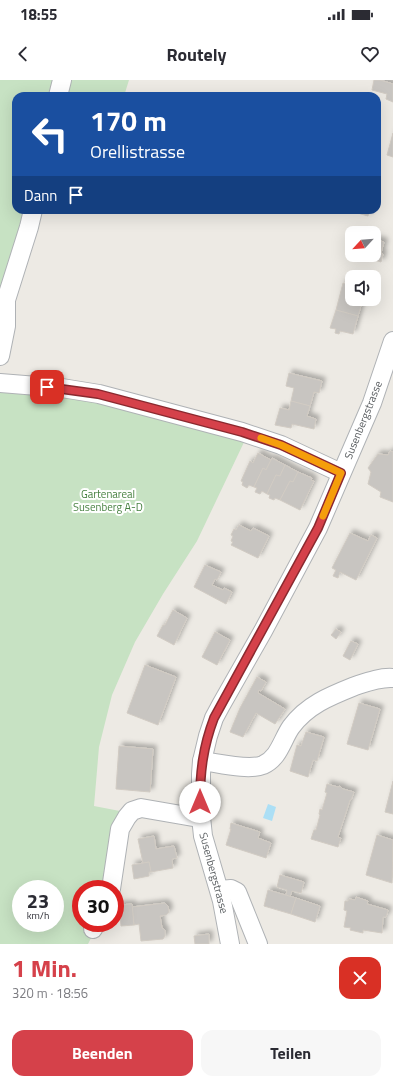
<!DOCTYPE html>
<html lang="de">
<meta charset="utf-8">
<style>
:root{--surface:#fff;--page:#f7f7f7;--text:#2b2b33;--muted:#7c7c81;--accent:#d5414a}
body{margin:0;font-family:"Titillium Web",sans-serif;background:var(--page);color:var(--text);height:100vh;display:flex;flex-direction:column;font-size:15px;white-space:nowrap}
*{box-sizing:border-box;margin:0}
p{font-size:13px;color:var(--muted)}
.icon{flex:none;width:22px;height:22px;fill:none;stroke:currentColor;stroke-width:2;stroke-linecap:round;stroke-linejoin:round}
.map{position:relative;height:864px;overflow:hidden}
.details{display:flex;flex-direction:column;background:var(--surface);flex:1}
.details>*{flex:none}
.guide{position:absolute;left:12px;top:12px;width:369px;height:122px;border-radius:12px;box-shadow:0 4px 16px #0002;background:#1a4fa0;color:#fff;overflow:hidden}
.needle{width:26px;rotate:244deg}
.buttons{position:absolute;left:345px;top:146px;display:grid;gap:8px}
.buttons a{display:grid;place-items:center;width:36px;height:36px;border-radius:8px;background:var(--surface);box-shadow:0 4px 16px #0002;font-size:20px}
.speed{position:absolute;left:12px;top:800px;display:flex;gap:8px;font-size:20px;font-weight:700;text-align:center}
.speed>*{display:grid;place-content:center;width:52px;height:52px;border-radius:50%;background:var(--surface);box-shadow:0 4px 16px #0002;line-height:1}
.speed small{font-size:10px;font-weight:400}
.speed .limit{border:6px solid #d22;background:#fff;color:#111}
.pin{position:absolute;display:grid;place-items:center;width:34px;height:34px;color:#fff;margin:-17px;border-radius:8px;box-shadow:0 2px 6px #0006}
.me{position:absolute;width:44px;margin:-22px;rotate:0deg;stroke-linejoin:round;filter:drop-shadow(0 0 3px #0008)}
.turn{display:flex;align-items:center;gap:14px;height:84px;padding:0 12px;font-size:18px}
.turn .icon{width:52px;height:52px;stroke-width:2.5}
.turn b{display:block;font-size:28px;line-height:34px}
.then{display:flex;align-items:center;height:38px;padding:0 12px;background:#0003;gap:8px;font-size:15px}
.round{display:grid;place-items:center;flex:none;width:42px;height:42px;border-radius:12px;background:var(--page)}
.overview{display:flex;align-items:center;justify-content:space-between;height:68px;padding:0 12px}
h1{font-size:24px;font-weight:700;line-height:30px;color:var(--accent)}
.cta{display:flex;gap:8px;margin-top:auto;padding:8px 12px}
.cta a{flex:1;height:46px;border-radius:12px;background:var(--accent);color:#fff;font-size:16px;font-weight:700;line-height:46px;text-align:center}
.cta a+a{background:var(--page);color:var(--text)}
.status{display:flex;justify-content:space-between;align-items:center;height:28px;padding:0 20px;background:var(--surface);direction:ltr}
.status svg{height:11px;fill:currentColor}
header{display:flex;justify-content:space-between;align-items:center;height:52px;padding:0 12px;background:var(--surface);font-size:18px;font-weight:700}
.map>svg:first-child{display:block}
.green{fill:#c7e2c3;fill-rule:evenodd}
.water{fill:#acdff5}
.building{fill:#c8c5c1;stroke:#d1cbc3;filter:url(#shadow)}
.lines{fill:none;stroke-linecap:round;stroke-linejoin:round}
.minor-casing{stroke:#afb2b5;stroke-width:20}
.minor{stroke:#fff;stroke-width:18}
.route-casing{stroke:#8a2a30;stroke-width:10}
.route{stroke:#d5414a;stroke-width:7}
.slow{stroke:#f59e0b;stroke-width:7}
.labels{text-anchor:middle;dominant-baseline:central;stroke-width:4;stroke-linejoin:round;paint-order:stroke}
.street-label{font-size:11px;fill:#5c6063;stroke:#fff}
.park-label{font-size:11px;fill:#447f3e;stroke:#fff}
</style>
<div class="status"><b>18:55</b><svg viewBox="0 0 49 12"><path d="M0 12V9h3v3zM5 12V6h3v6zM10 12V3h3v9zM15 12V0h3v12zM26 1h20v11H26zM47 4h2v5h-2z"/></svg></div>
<header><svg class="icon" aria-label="back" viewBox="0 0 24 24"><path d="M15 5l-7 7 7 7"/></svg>Routely<svg class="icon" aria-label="heart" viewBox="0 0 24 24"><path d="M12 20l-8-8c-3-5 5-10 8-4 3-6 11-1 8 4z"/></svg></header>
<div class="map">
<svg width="393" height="864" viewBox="0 0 393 864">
<defs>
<filter id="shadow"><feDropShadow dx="3.5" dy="-3.5" stdDeviation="2" flood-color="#0004"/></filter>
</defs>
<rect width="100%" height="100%" fill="#edeae4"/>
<!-- green -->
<g class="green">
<polygon points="0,0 129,0 124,16 16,16 16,130 28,130 0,224"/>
<path d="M0 310 72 313 246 358 197 461 163 514 135 562 112 615 99 667 94 726 125 732 107 809H81V843H93L95 850 88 864H0ZM21 809H55V843H21Z"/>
</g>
<!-- water -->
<polygon class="water" points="268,724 276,727 272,741 263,738"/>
<!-- building -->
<g class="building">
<polygon points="374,0 380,0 393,4 393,22 386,19 387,14 372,10"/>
<polygon points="393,53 393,77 387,75"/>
<polygon points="347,130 370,130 368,136"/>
<polygon points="374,159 384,162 381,173 383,174 381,182 358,175 374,175"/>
<polygon points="352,202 352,219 363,219 358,236 336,230 343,203 351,205"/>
<polygon points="336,230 358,236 353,254 340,251 339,254 335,253 336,249 330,248"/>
<polygon points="289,293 322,301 319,313 314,312 310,326 291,321 294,308 286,306"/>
<polygon points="291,321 310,326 307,336 316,339 314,349 292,344 291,348 275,345 280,328 289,330"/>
<polygon points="390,371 393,372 393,422 380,417 381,412 368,404 371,392 368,388 378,374 388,375"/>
<polygon points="258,373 271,380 266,390 263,388 254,407 249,405 247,408 242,405 243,402 241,401 250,381 253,383"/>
<polygon points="272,378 285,385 280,396 276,395 267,414 262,411 260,414 255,412 257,408 254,407 263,388 266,390"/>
<polygon points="285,385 298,392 293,402 290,401 280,420 275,418 274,420 269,418 270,415 267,414 276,395 280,396"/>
<polygon points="298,392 312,398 311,400 314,401 300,430 280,420 290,401 293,402"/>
<polygon points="239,445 251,451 253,448 269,456 258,478 231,465 233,462 231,461 233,456 231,455 234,449 236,450"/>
<polygon points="350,453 368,461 371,455 377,458 356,500 340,492 338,498 333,496 336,490 332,488"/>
<polygon points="205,485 221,492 217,500 215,499 212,505 223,510 224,508 232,512 226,524 194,507"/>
<polygon points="173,530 187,538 174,565 157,556 163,545 165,545"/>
<polygon points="336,549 341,552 336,559 331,555"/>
<polygon points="215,552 230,560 217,585 202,577"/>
<polygon points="351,561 358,564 350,580 343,576"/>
<polygon points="145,585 176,597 158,645 127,633"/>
<polygon points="257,597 266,602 261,611 259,610 258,613 285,629 275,644 256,633 243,657 230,652 240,628"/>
<polygon points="359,623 380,629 368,670 347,664"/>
<polygon points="306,652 324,657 317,681 313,680 308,697 290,691 297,665 301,666"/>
<polygon points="119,666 153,669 150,712 116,709"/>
<polygon points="393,701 393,734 385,732"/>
<polygon points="327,704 338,707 340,706 343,709 354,712 351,720 350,720 338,757 341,758 338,767 311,759 314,750 316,750 320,735 319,734 320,729 322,730 327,713 325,712"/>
<polygon points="231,743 260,752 258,758 271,763 266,778 226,765 231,749 230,749"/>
<polygon points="377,755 393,760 392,803 366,795"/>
<polygon points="154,756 156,769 174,766 177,778 172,779 173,788 151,792 149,782 143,783 138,759"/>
<polygon points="149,782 151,792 149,792 149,796 134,799 132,785"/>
<polygon points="280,795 304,802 301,813 292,811 290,817 286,815 287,810 277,807"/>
<polygon points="268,810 296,818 291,834 264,826"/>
<polygon points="356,817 368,821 367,824 388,830 386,837 383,837 382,853 363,850 363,853 350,850 351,848 344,847 347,831 344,830 345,821 348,821 349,819 355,820"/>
<polygon points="296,818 320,826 315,842 291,834"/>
<polygon points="165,823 168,826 169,832 166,835 160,836 162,848 165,850 165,856 163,859 141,861 139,844 134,845 132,827"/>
<polygon points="132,824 134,845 121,846 119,825"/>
<polygon points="209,854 209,864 195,864 194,856"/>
</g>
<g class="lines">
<defs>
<g id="minor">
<polyline points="58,16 62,0"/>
<polyline points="0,276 6,246 6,220 29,147 33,130"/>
<polyline points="0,303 62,308 99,314 242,352 281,365 341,393"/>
<path d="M202 681C218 683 248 691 263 685 279 678 282 660 291 647 307 625 330 616 355 606 367 602 380 597 393 598"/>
<polyline points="111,809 120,749 127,737 132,731 141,728 193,737 201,737"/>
<polyline points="220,810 231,809 237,812 258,864"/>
<polyline points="93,849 96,843"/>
<polyline points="230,864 222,821 203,756 201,737 201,694 202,681 208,656 214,638 221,625 263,551 318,448 372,323 393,261"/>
</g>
</defs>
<!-- minor casing -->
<use href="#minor" class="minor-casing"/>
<!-- minor -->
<use href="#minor" class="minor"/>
</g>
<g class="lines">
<defs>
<path id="route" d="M47 307 98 314 242 352 281 365 341 393 318 448 214 638C203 667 200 692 200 722"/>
</defs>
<!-- route casing -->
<use href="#route" class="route-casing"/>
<!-- route -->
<use href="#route" class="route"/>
<!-- slow -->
<polyline class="slow" points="261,358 281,365 341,393 323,436"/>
</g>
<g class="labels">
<!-- street labels -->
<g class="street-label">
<text transform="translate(363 340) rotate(-68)">Susenbergstrasse</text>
<text transform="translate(214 793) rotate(75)">Susenbergstrasse</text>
</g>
<!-- park labels -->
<g class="park-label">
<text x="108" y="414">Gartenareal<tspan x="108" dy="13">Susenberg A-D</tspan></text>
</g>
</g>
</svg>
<div class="buttons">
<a><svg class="needle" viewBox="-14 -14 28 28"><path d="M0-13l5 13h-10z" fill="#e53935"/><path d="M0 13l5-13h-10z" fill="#7c7c81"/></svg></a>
<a><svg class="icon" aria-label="sound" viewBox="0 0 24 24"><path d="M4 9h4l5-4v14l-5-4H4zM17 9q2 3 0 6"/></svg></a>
</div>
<div class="speed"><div>23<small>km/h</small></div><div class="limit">30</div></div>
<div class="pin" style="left:47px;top:307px;background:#d93025"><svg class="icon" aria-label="arrive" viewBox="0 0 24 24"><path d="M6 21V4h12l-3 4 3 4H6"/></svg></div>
<svg class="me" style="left:200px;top:722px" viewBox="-20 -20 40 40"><circle r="19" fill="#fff"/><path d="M0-13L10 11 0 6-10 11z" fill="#d5414a"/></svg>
<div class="guide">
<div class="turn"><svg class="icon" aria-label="left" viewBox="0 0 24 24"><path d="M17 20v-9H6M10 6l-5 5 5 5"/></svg><div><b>170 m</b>Orellistrasse</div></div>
<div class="then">Dann<svg class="icon" aria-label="arrive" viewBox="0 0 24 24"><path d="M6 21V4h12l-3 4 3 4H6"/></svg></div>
</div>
</div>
<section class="details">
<div class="overview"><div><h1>1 Min.</h1><p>320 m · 18:56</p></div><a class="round" style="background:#d93025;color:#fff"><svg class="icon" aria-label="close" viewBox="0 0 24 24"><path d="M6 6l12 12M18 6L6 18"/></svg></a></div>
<div class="cta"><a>Beenden</a><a>Teilen</a></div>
</section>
